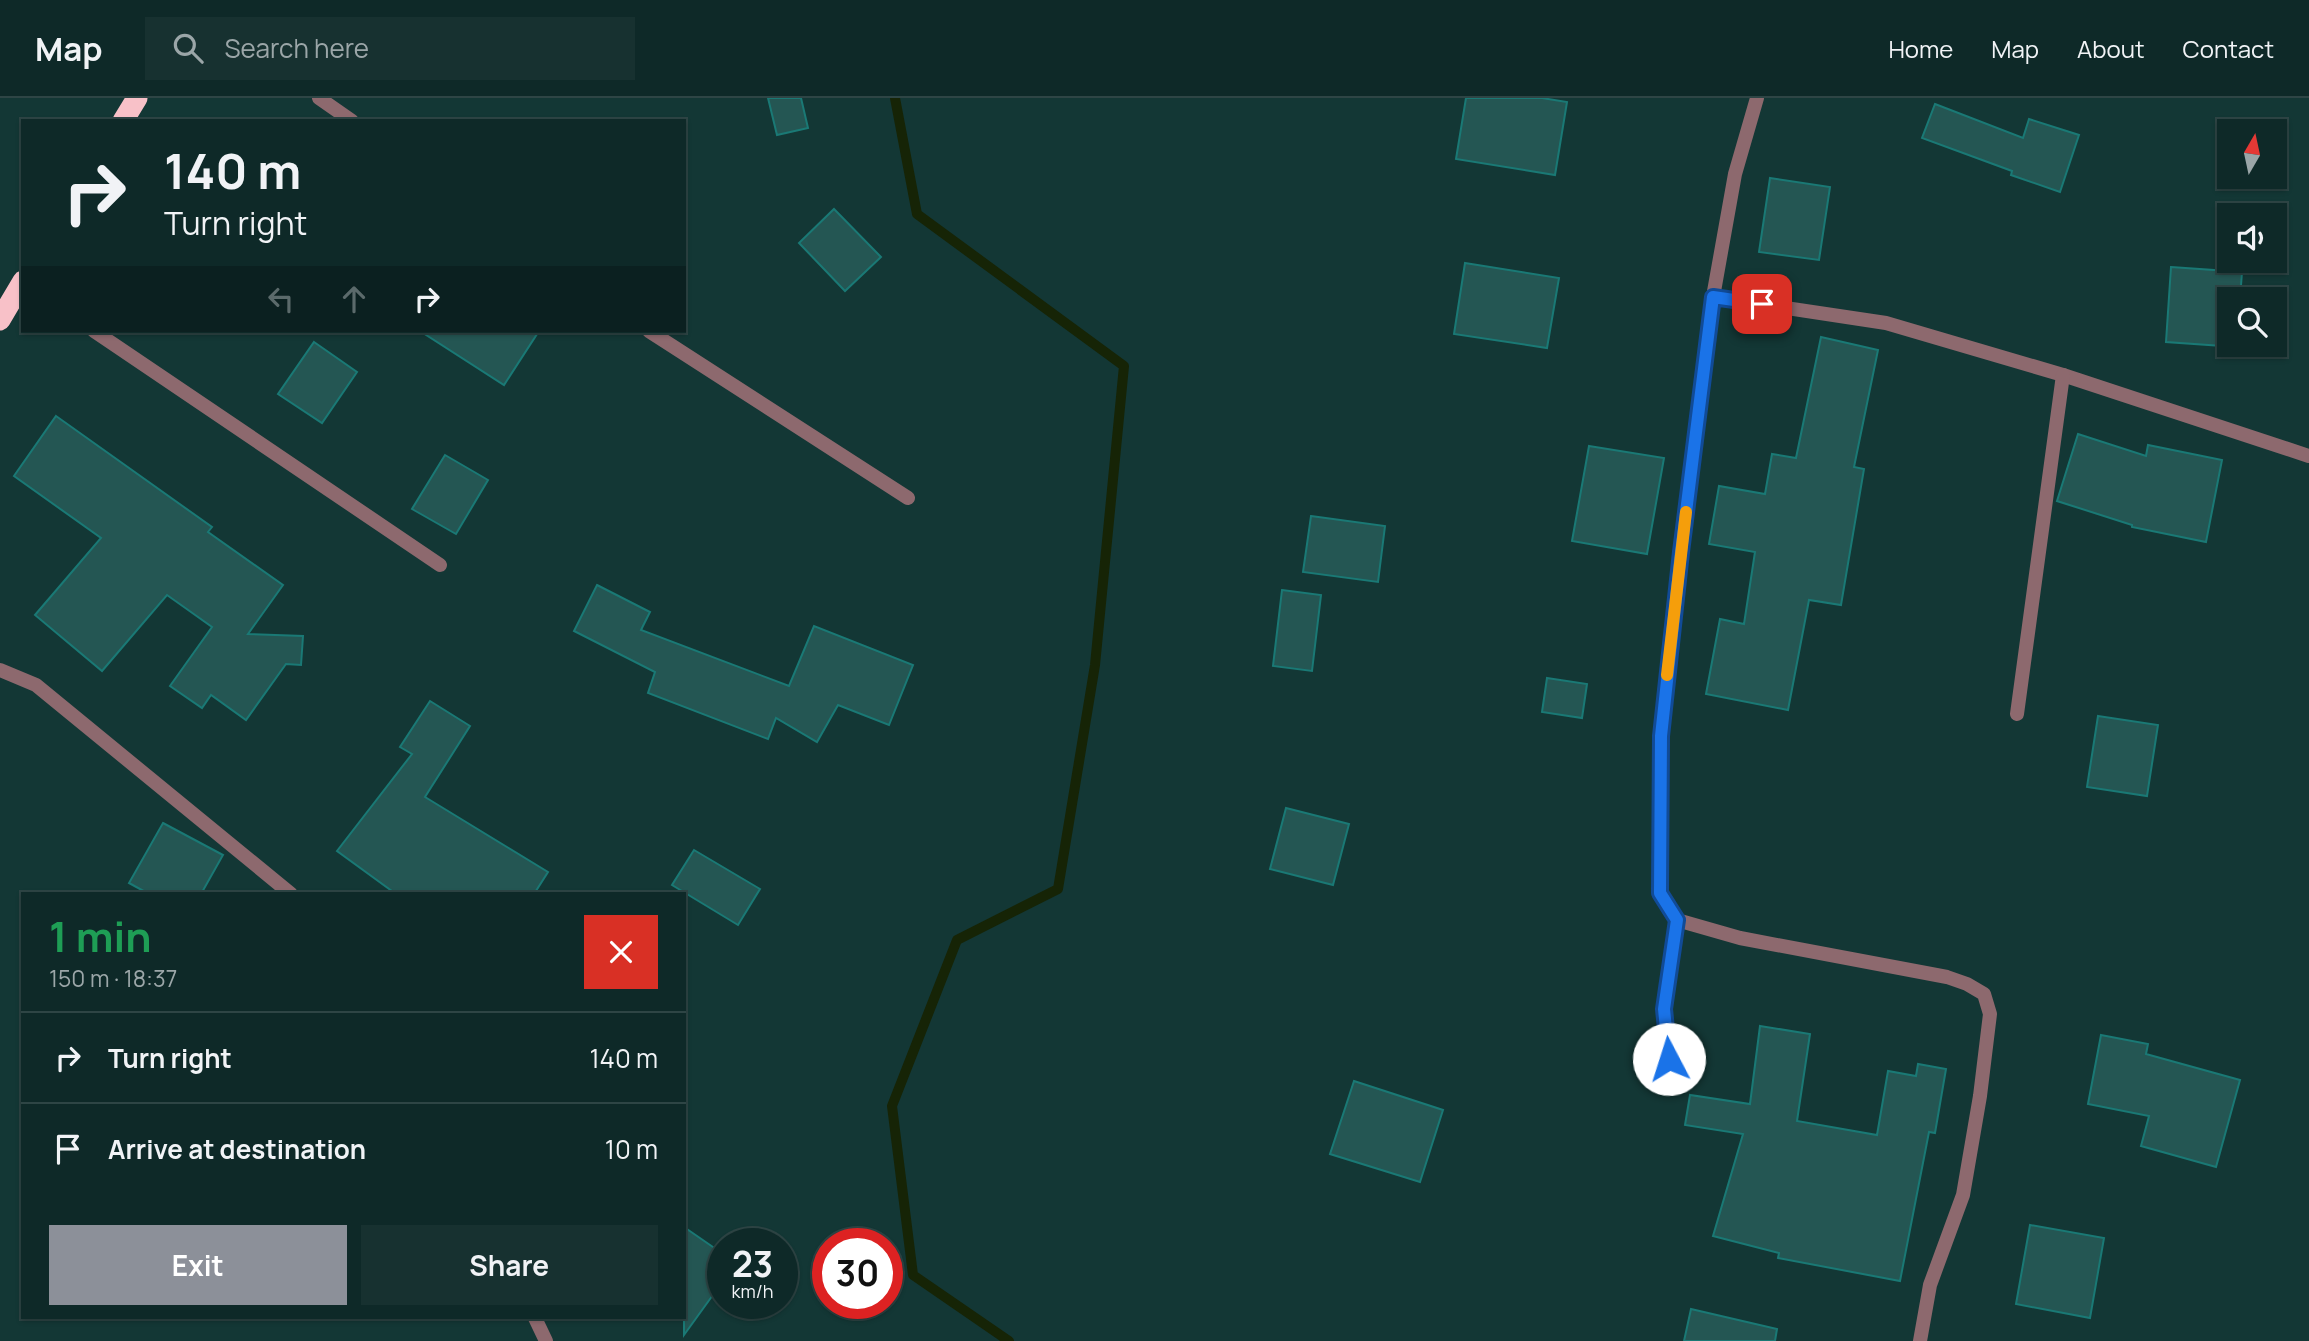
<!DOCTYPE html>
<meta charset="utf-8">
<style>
:root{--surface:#0e2928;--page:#173130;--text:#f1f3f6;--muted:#9ba6a8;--line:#2e4545;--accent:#8c9099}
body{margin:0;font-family:Manrope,sans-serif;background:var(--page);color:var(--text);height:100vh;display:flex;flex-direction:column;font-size:26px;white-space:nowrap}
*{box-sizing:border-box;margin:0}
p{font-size:23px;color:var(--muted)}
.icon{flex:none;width:38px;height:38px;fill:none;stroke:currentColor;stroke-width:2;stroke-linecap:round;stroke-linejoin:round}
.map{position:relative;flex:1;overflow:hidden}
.details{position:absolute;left:21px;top:794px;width:665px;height:427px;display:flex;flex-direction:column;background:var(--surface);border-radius:0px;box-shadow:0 2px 5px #0004,0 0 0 2px var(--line)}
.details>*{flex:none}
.banner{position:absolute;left:21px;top:21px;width:665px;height:214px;border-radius:0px;box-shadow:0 2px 5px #0004,0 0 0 2px var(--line);background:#0e2928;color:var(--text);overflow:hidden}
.needle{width:46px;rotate:9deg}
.fabs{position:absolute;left:2217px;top:21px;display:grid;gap:14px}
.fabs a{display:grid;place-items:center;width:70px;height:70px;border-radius:0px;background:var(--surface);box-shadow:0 2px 5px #0004,0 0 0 2px var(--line);font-size:35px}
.speed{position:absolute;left:707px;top:1130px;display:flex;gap:14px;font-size:35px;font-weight:700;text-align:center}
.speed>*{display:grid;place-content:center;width:91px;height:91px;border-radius:50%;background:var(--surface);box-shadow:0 2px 5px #0004,0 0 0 2px var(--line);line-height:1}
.speed small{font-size:18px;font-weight:400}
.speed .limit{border:10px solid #d22;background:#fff;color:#111}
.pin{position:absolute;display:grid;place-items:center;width:60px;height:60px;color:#fff;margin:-30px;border-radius:14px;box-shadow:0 4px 10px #0006}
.me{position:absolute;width:77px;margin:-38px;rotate:355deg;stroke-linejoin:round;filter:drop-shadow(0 0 5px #0008)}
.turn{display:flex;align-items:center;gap:24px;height:147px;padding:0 28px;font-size:32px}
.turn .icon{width:91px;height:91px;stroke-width:2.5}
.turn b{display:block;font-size:49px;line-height:60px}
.lanes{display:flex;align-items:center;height:66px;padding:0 28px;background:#0003;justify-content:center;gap:35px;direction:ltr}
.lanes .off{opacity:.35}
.round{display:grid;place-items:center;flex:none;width:74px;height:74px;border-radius:0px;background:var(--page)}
.summary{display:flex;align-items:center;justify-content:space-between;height:119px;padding:0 28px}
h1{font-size:42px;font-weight:700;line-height:52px;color:#1e9e55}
.cta{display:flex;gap:14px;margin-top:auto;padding:14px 28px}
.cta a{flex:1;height:80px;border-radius:0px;background:var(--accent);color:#fff;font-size:28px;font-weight:700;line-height:80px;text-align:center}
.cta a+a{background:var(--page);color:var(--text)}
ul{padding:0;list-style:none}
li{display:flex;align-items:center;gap:21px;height:91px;padding:0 28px;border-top:2px solid var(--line)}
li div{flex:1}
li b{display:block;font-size:26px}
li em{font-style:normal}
header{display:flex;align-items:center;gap:42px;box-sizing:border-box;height:98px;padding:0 35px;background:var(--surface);border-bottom:2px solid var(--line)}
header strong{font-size:33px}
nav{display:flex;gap:38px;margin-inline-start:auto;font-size:24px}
.search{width:490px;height:63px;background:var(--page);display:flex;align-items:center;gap:18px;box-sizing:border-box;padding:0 24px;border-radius:0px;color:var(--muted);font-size:26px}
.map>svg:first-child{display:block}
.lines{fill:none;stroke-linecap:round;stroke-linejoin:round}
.stream{stroke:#162406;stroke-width:10}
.building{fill:#245653;stroke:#1a7975;stroke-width:2}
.street{stroke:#8d696e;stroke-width:14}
.highway{stroke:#f8c1c8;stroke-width:21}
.route-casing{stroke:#114b97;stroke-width:18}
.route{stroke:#1a73e8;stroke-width:12}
.slow{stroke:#f59e0b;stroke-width:12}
</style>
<header>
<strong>Map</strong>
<div class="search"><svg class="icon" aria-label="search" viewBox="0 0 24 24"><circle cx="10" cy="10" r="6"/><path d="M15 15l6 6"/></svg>Search here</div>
<nav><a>Home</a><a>Map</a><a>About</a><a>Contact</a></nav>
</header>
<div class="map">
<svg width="2309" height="1243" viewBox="0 0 2309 1243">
<rect width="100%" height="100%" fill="#133735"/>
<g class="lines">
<!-- stream -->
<polyline class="stream" points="895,0 917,116 1124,268 1095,567 1058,791 957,842 892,1008 913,1177 1009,1243"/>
</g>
<!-- building -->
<g class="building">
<polygon points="768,0 801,0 808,30 777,37"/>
<polygon points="1466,0 1542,0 1567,4 1555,77 1456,61"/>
<polygon points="1935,6 2023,40 2029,21 2079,37 2060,94 2011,77 2012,73 1922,40"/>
<polygon points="1770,80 1830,89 1819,162 1759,154"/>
<polygon points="834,111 881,159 845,193 799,145"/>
<polygon points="1465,165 1559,180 1547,250 1454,236"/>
<polygon points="2171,169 2242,174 2240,201 2230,201 2230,247 2237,249 2166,244"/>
<polygon points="420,233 539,233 504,287"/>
<polygon points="1821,239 1878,252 1854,369 1864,371 1841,507 1809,502 1788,612 1706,596 1720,521 1744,526 1755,454 1709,446 1719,388 1765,396 1772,356 1796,360"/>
<polygon points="314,244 357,274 322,325 278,296"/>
<polygon points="56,318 212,429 208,434 283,487 248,536 303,538 301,567 286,566 246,622 211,597 202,610 170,588 212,529 167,497 102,573 35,517 101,440 14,378"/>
<polygon points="2078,336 2146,358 2148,347 2222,362 2206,444 2132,429 2132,427 2057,403"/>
<polygon points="1589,348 1664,360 1647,456 1572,443"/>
<polygon points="445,357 488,382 456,436 412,411"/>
<polygon points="1311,418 1385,428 1378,484 1303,474"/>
<polygon points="597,487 650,514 641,532 789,588 814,528 913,567 889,627 838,607 817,644 776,620 768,641 648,595 655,574 574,533"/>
<polygon points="1282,492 1321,497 1312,573 1273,568"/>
<polygon points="1547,580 1587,586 1582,620 1542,614"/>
<polygon points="430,603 470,628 425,699 548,774 534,796 396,796 337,753 412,656 400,649"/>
<polygon points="2098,618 2158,627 2147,698 2087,689"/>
<polygon points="1286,710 1349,726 1333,787 1270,771"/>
<polygon points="163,725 223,757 201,796 149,796 129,785"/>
<polygon points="694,752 760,791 738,827 672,787"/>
<polygon points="1760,928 1810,936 1797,1023 1877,1037 1888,973 1916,978 1918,966 1946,971 1935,1035 1929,1034 1900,1183 1778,1160 1779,1155 1713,1138 1743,1036 1685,1027 1690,997 1750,1006"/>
<polygon points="2101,937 2148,946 2146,956 2240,982 2216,1069 2141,1048 2149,1018 2088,1006"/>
<polygon points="1354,983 1443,1012 1420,1084 1330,1056"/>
<polygon points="2030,1127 2104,1140 2090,1220 2016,1206"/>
<polygon points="684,1129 723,1156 723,1183 684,1237"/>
<polygon points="1691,1211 1777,1231 1775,1243 1684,1243"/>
</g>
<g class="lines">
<!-- street -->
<g class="street">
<polyline points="319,0 352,23"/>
<polyline points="1757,0 1735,76 1713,199 1667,577 1661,638 1660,795 1677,822 1740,840 1947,879 1967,886 1984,896 1990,916 1980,998 1963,1097 1930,1187 1920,1243"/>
<polyline points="1713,199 1886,225 2063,277 2309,358"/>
<polyline points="94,233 440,467"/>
<polyline points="649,233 908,400"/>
<polyline points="0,572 36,587 291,796"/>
<polyline points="2017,616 2063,277"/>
<polyline points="1669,960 1664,911 1677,822"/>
<polyline points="535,1220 546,1243"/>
</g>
<!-- highway -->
<g class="highway">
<polyline points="123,23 137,0"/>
<polyline points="0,222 23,183"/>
</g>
</g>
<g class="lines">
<defs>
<polyline id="route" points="1669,961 1664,911 1677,822 1660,795 1661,638 1681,454 1713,199 1762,206"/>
</defs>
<!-- route casing -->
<use href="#route" class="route-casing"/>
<!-- route -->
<use href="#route" class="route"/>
<!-- slow -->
<polyline class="slow" points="1667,577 1686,414"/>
</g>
</svg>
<div class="fabs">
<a><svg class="needle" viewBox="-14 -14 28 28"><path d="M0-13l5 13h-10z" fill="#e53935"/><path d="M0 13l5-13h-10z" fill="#9ba6a8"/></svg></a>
<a><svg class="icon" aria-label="sound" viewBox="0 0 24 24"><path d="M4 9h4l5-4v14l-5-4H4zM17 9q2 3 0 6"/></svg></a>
<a><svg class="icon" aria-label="search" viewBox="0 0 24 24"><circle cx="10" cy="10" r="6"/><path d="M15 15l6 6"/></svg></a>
</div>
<div class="speed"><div>23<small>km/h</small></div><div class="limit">30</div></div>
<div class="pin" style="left:1762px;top:206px;background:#d93025"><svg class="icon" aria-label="arrive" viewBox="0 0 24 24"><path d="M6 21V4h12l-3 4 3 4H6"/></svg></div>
<svg class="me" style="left:1669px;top:961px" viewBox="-20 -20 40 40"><circle r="19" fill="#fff"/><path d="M0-13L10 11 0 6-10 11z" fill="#1a73e8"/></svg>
<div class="banner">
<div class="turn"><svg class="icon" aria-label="right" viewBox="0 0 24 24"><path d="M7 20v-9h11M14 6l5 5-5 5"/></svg><div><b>140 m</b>Turn right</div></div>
<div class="lanes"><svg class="icon off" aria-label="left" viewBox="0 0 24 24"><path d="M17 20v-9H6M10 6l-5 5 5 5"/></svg><svg class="icon off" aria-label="ahead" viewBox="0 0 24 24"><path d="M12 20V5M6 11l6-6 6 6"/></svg><svg class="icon" aria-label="right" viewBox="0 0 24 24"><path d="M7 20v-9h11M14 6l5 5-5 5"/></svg></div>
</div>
<section class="details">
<div class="summary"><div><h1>1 min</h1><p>150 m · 18:37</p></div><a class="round" style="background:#d93025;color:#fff"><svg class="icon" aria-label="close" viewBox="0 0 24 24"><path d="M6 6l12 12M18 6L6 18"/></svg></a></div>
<ul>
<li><svg class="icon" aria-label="right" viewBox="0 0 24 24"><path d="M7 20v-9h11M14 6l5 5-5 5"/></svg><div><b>Turn right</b></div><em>140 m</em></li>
<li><svg class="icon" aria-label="arrive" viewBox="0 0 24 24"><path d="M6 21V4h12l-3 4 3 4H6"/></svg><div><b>Arrive at destination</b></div><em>10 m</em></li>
</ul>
<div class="cta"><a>Exit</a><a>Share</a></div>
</section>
</div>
